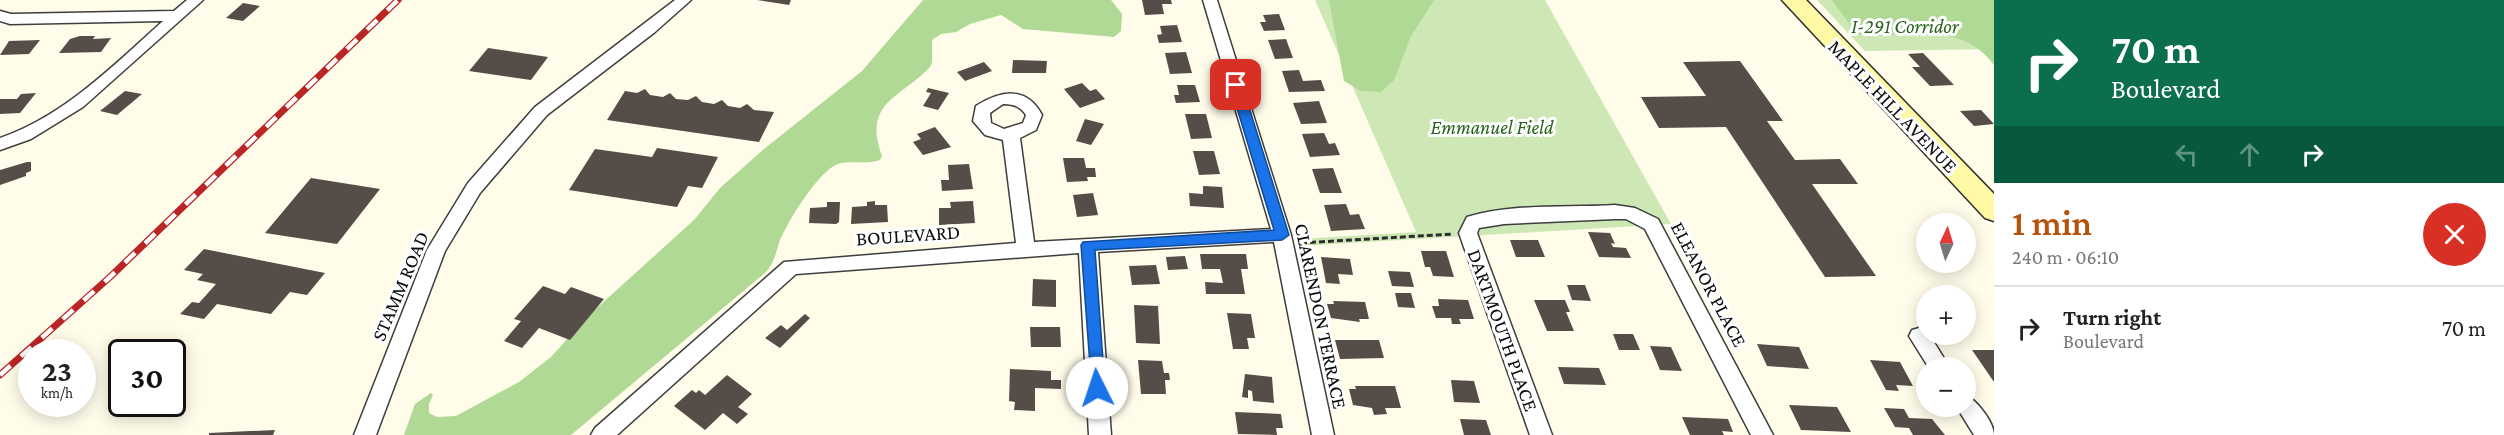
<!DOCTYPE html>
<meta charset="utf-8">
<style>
:root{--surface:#fff;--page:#f2f2f2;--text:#222;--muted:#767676;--line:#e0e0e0;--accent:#b45309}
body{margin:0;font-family:"Crimson Pro",serif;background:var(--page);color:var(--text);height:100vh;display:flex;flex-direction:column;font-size:22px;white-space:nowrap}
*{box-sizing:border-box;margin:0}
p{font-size:20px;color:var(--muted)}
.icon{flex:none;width:33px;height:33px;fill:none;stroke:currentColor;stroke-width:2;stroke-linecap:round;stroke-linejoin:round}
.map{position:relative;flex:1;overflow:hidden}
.drawer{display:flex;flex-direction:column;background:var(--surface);width:510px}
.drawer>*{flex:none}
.hud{background:#0b6e4f;color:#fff;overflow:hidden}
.needle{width:39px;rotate:4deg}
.fabs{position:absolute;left:1916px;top:213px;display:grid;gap:12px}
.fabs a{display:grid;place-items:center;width:60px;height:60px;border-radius:50%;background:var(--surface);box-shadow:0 3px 15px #0003;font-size:30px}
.speed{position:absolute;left:18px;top:339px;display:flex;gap:12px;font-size:30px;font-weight:700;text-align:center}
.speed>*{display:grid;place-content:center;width:78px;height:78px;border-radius:50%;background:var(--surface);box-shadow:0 3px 15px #0003;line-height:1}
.speed small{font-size:15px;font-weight:400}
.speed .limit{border:3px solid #111;border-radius:9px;background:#fff;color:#111}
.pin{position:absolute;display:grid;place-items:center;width:51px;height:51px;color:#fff;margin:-26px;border-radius:12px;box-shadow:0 3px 9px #0006}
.me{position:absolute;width:66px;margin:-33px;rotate:356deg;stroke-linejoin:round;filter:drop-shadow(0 0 4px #0008)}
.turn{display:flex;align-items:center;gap:21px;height:126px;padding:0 18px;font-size:27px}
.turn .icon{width:78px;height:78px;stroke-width:2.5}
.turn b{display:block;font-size:42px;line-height:51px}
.lanes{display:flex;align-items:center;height:57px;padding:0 18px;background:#0003;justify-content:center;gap:30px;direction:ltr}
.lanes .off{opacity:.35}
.round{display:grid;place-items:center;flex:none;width:63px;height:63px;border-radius:32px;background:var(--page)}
.summary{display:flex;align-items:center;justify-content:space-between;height:102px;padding:0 18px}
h1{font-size:36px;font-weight:600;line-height:45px;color:var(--accent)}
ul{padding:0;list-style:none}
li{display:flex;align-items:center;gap:18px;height:84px;padding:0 18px;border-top:2px solid var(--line)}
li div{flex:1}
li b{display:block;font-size:22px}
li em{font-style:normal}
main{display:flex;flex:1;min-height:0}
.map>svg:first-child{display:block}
.green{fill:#cde8b5}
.forest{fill:#afd994}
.building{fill:#544d48}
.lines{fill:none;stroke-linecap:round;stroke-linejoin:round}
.minor-casing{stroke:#3e3e3e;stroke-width:3}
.secondary-casing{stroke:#2d2d2d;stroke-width:3}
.path{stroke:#2d2d2d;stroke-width:3;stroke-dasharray:6 3;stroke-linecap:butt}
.minor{fill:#fff;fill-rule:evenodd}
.secondary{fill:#fff9a5;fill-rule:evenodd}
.rail-casing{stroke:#ba2525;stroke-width:7}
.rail{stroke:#fff;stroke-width:4.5;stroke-dasharray:14;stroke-linecap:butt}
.route{fill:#1a73e8;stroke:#114b97;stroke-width:1.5}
.labels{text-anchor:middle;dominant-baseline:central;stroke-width:6;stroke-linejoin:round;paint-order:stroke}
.park-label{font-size:20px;font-style:italic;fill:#28621d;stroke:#fff}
.street-label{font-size:20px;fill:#0b0b0b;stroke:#fff}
</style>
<main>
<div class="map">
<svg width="1994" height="435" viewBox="0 0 1994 435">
<rect width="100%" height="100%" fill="#fffcea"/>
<!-- green -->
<g class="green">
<polygon points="1315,0 1545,0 1671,224 1301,246 1300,239 1416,232"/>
<polygon points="1817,0 1994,0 1994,49 1865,51"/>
</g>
<!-- forest -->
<g class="forest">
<path d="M923 0H1111L1122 14 1121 31 1114 37 1023 29 1001 15 970 24 956 32 941 34 932 40V62L930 67C901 98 862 102 882 156L880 160C866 165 852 160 838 164 819 170 786 224 779 243 775 255 775 261 766 272L571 435H404L415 404 431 393 433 395 429 404V413L437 417 456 416 519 382 551 357 588 316 694 220 720 188 764 149 862 71Z"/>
<polygon points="1329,0 1434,0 1411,36 1394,80 1381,92 1361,91 1344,81"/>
<path d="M1832 0H1994V65C1967 29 1930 33 1890 35 1879 36 1868 37 1857 34Z"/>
</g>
<!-- building -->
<g class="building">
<polygon points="757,0 791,0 789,5"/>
<polygon points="1142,0 1171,0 1172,4 1162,4 1164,14 1145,15"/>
<polygon points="243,3 260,6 243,21 226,18"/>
<polygon points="1279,14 1285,30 1264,31 1260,22 1266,22 1263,15"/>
<polygon points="1177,25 1182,42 1159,43 1157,35 1162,34 1160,26"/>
<polygon points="80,36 95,36 93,39 111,38 101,52 59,53 70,39"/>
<polygon points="1286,39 1293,58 1275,59 1268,40"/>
<polygon points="40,40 29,54 0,55 9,41"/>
<polygon points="488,48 548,57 531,80 469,71"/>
<polygon points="1186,52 1192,73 1170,74 1165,53"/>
<polygon points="1923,53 1954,85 1930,86 1912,67 1920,67 1908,54"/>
<polygon points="1013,60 1047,61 1046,73 1012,73"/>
<polygon points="1740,61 1783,121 1767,121 1795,160 1840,159 1858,184 1812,184 1876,276 1825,277 1726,127 1659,128 1641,97 1706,96 1683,62"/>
<polygon points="984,62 992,71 965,81 957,72"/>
<polygon points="1299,70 1303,81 1321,80 1325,91 1289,92 1282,71"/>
<polygon points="1082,83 1090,91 1096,89 1105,99 1080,108 1064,89"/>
<polygon points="1177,85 1195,85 1200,102 1176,103 1174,95 1179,95"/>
<polygon points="928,88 949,93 938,110 923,106 931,93 926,92"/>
<polygon points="645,89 650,95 663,97 670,93 676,99 688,100 696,96 702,102 714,104 722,100 728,106 740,108 747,104 754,110 774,112 759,142 607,120 625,91 637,93"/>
<polygon points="125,91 142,94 117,115 100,111"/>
<polygon points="36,93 20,113 0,114 0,99 17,99 21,94"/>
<polygon points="1319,101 1327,123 1301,124 1293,103"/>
<polygon points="1981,110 1994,124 1974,126 1960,111"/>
<polygon points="1185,114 1206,114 1212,138 1191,139"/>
<polygon points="1085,119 1104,124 1091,145 1076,141"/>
<polygon points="935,127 951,147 923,155 913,142 921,139 917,134"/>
<polygon points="1324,133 1329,144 1335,143 1340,155 1310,157 1302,134"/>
<polygon points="657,148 718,157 702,188 688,186 677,207 569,190 595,149 652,157"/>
<polygon points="1193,151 1214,151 1220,174 1199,175"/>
<polygon points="1063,158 1084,158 1086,168 1095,168 1096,177 1087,177 1088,181 1067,182"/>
<polygon points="27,162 31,162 31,171 26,173 26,176 0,185 0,170"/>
<polygon points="969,164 973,189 942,191 941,180 949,180 948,165"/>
<polygon points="1333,168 1342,193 1320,193 1312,169"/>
<polygon points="311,178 380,189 337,244 265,233"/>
<polygon points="1203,186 1222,187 1224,208 1190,206 1189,193 1203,194"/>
<polygon points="1093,193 1098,215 1077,217 1073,195"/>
<polygon points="875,201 875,205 887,205 888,222 851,224 852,207 867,206 867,202"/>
<polygon points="973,201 975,223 939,225 939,208 951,208 950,202"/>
<polygon points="827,202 840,202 839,222 836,224 809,223 810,208 827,207"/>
<polygon points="1346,204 1350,215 1359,214 1365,229 1331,231 1324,205"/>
<polygon points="1588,232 1610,233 1615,244 1611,243 1613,247 1626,248 1631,258 1599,257"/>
<polygon points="1510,240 1538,240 1545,257 1516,257"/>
<polygon points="204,249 325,273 307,295 290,292 271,314 217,304 204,319 180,314 192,302 199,303 216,284 197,280 203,274 184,270"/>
<polygon points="1421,251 1446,251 1454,277 1433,276 1430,267 1425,267"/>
<polygon points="1200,254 1246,254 1248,269 1241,269 1245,294 1206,294 1205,282 1223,283 1220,269 1202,269"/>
<polygon points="1185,256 1188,269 1168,270 1166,257"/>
<polygon points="1321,257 1350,259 1353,275 1338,274 1340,284 1326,283"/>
<polygon points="1156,265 1160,284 1132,285 1129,266"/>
<polygon points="1388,271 1410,272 1414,287 1392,286"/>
<polygon points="1033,279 1056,280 1056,307 1032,306"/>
<polygon points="1567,285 1585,285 1591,301 1572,300"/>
<polygon points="543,286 565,294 571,287 604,299 570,340 539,328 522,348 504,341 521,321 514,319"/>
<polygon points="1395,293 1411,293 1415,308 1398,307"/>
<polygon points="1438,299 1468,300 1474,319 1459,319 1461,324 1452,324 1451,318 1436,318 1432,306 1439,306"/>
<polygon points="1534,300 1565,300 1570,312 1566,312 1574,331 1547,331"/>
<polygon points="1333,301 1365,302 1369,319 1359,319 1360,322 1331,318 1327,304 1334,304"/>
<polygon points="1134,305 1158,306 1160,344 1136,343"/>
<polygon points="1227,313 1251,314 1255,338 1247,338 1249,349 1233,349"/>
<polygon points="805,314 810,318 780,348 765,338 781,325 787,330"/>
<polygon points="1030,327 1060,327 1061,347 1031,347"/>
<polygon points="1613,334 1633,334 1640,350 1619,350"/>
<polygon points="1335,340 1379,340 1384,358 1340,359"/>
<polygon points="1757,344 1799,347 1809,369 1767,366"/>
<polygon points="1650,346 1671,347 1682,371 1660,370"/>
<polygon points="1972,350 1994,350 1994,382"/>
<polygon points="1138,360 1162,361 1164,373 1169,373 1170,380 1165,380 1166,394 1141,394"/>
<polygon points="1870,360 1900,362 1913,386 1896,385 1899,391 1886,390"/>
<polygon points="1558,367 1599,368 1606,385 1564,384"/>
<polygon points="1010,369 1051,371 1051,380 1061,380 1061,389 1035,388 1035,411 1014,410 1015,402 1009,401"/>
<polygon points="1245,374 1272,377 1274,403 1253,401 1252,391 1248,390 1248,398 1242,397"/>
<polygon points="727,375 752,394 738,407 748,414 737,424 723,413 705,430 674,406 692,390 696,393 699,390 705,395"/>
<polygon points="1451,380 1474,381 1480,403 1454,402"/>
<polygon points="1355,386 1395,386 1401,408 1385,408 1387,414 1374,415 1372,408 1353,405 1349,389 1356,389"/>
<polygon points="1789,405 1837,407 1851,432 1801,430"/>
<polygon points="1884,408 1904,409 1909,418 1932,419 1945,435 1913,435 1909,428 1895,427"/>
<polygon points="1235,412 1281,414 1283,428 1276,428 1277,435 1238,434"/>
<polygon points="1682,417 1728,419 1733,432 1722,431 1724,435 1690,435"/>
<polygon points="1460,419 1486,420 1491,435 1464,435"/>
<polygon points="275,430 273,435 209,435 209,433"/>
</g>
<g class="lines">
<defs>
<g id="minor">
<path d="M187 0H203L83 107 31 139 0 150V138C64 116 114 65 163 21L10 24 0 21V11L11 14 174 11Z"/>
<polygon points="675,0 691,0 655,32 547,115 480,193 445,251 376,435 354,435 427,250 468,183 535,107"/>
<path d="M1203 0H1217L1291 235 1334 435H1312L1274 242 1098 252 1111 435H1089L1079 253 796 274 617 435H591L595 428 784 262 1016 243 1003 140 985 135 973 121 976 106C1000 91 1026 85 1042 115L1036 130 1020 138 1034 242 1271 229ZM1003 104C1013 104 1020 106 1026 115L1023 123 1004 129 991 123 990 113Z"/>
<path d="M1615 205 1635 208 1658 219 1773 435H1751L1645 229 1626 219H1615L1504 224 1479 228 1477 233 1552 435H1530L1459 233 1467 217C1513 203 1567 208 1615 205Z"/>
<polygon points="1919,328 1926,330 1926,334 1929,334 1950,368 1929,368 1909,336 1912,330"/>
<path d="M1965 395C1976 399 1994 422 1994 435H1974L1956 406H1965Z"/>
</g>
<polygon id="secondary" points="1782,0 1806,0 1994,194 1994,221 1985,218"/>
</defs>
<!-- minor casing -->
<use href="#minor" class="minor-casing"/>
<!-- secondary casing -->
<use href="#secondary" class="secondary-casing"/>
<!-- path -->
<polyline class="path" points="1301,243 1453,234"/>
<!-- minor -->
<use href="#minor" class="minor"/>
<!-- secondary -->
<use href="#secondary" class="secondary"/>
<defs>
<polyline id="rail" points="0,375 110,277 398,0"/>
</defs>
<!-- rail casing -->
<use href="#rail" class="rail-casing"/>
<!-- rail -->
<use href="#rail" class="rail"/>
</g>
<!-- route -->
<polygon class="route" points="1236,81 1242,85 1289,235 1282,240 1095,250 1105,388 1103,392 1092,392 1081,245 1083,242 1274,230 1230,85"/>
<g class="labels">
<!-- park labels -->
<g class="park-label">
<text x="1905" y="26">I-291 Corridor</text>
<text x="1492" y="127">Emmanuel Field</text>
</g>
<!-- street labels -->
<g class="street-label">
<text transform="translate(1893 106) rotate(46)">MAPLE HILL AVENUE</text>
<text transform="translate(908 235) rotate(-4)">BOULEVARD</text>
<text transform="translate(1709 284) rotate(62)">ELEANOR PLACE</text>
<text transform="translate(400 286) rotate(-67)">STAMM ROAD</text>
<text transform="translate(1321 316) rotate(78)">CLARENDON TERRACE</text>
<text transform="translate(1503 330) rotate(70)">DARTMOUTH PLACE</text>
</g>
</g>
</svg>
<div class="fabs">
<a><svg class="needle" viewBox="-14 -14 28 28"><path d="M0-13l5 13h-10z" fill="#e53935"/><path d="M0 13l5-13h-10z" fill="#767676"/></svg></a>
<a>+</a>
<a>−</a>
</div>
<div class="speed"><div>23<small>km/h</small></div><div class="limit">30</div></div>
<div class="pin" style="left:1236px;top:85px;background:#d93025"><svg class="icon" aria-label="arrive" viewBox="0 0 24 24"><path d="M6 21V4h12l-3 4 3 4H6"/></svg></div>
<svg class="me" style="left:1097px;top:388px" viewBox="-20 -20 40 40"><circle r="19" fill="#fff"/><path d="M0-13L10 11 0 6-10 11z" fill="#1a73e8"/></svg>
</div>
<section class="drawer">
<div class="hud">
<div class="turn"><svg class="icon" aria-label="right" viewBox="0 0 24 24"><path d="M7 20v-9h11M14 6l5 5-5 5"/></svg><div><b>70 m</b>Boulevard</div></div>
<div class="lanes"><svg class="icon off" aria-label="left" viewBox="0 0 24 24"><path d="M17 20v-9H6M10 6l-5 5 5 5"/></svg><svg class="icon off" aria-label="ahead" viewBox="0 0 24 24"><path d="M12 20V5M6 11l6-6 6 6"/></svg><svg class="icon" aria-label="right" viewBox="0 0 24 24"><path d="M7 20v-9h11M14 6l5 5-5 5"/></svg></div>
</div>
<div class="summary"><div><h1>1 min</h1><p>240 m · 06:10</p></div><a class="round" style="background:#d93025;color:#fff"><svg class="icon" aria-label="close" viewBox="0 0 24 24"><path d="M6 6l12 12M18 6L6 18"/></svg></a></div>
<ul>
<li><svg class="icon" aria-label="right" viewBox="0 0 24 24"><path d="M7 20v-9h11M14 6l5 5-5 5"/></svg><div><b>Turn right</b><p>Boulevard</p></div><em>70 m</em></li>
</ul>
</section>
</main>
